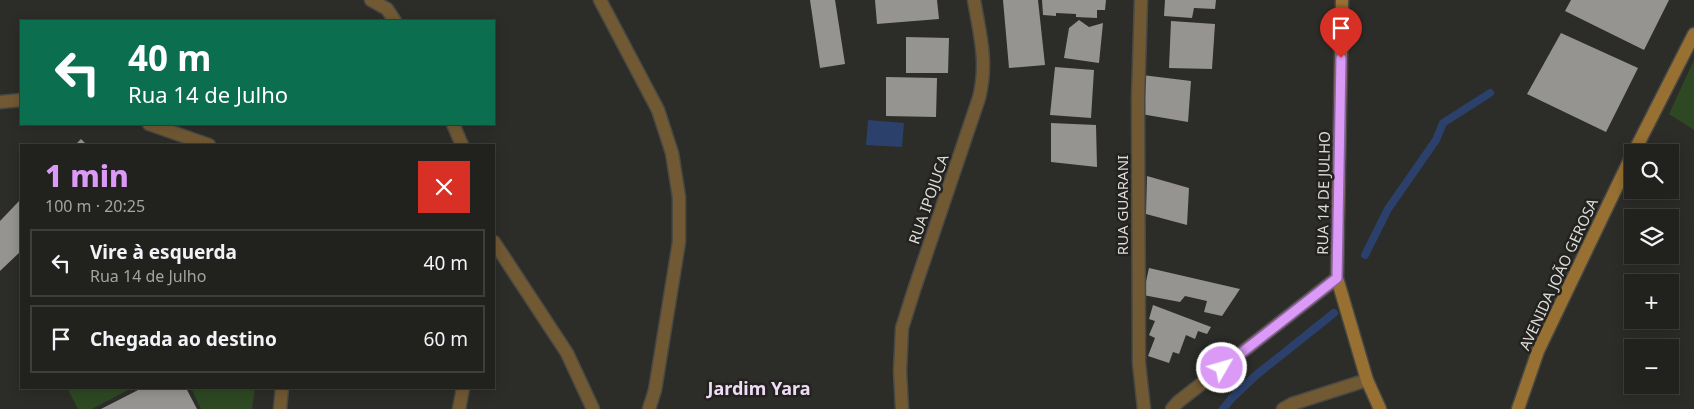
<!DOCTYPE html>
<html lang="pt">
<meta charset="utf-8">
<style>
:root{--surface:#21211e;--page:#292927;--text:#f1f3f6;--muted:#a2a3a4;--line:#3e3e3c;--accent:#da9af6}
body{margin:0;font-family:"Noto Sans",sans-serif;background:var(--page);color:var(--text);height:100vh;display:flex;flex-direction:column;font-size:19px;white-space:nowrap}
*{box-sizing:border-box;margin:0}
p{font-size:16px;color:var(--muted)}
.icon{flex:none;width:28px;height:28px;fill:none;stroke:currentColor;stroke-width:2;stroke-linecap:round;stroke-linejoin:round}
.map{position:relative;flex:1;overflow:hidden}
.sheet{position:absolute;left:20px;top:144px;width:475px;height:245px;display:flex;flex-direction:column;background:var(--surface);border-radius:0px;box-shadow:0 2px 12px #0003,0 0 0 1px var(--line)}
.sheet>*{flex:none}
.hud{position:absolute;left:20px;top:20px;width:475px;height:105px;border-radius:0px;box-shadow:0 2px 12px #0003,0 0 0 1px var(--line);background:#0b6e4f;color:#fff;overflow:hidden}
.controls{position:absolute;left:1624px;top:144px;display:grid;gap:10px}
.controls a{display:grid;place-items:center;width:55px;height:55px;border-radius:0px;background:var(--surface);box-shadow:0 2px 12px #0003,0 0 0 1px var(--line);font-size:25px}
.pin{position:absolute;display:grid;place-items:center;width:42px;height:42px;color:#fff;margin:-51px -21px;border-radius:50% 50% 50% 0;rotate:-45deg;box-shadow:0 0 5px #0007}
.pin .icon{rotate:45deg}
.me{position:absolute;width:55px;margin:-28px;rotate:52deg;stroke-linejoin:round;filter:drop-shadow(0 0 4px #0008)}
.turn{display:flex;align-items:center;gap:18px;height:105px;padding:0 25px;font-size:22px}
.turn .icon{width:65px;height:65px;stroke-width:2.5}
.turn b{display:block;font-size:35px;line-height:42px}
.round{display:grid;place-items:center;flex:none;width:52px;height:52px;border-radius:0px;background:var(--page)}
.summary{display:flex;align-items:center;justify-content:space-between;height:85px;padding:0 25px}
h1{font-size:30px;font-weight:800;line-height:38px;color:var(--accent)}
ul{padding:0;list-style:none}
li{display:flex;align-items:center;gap:15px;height:68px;margin:0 10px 8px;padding:0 15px;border:2px solid var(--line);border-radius:0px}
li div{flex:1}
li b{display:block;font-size:19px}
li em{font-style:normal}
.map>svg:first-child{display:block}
.green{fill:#2e4823}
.water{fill:#2b406b}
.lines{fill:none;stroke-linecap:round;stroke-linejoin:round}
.stream{stroke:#2b406b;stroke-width:8}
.building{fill:#959490}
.street-casing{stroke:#484844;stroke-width:15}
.secondary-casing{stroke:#484844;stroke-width:15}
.street{stroke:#715933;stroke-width:12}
.secondary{stroke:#987132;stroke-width:12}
.route-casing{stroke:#8e64a0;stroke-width:12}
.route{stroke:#da9af6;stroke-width:9}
.labels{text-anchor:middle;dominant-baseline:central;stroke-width:5;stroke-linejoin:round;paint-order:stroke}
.street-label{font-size:15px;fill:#dcdcda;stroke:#23221f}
.quarter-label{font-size:18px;font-weight:bold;fill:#eedcf6;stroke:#23221f}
</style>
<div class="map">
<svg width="1694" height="409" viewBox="0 0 1694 409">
<rect width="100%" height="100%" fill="#2c2c28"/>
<!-- green -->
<g class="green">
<polygon points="1694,60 1694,130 1669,114"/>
<polygon points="67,388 132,388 92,409 78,409"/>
<polygon points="191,388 255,388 252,409 201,409"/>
</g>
<!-- water -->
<polygon class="water" points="868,120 904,123 902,147 866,145"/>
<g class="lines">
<!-- stream -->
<g class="stream">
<polyline points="1365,255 1388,209 1436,140 1443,123 1490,93"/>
<polyline points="1223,409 1231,399 1255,376 1334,313"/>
</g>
</g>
<!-- building -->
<g class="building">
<polygon points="810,0 835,0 845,64 820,68"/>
<polygon points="875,0 937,0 939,19 877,24"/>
<polygon points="1003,0 1038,0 1045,65 1009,68"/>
<polygon points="1042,0 1106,0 1105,10 1097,10 1097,18 1076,17 1076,14 1056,13 1056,16 1043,15"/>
<polygon points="1165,0 1216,0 1215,9 1194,8 1192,18 1164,16"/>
<polygon points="1571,0 1669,0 1644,50 1565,11"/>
<polygon points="1079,20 1089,27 1103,23 1099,63 1064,58 1069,28"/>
<polygon points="1171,21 1215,24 1212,69 1169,68"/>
<polygon points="1561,33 1638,68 1606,132 1527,94"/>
<polygon points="906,37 949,38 948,73 906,73"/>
<polygon points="1055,67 1094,70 1091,118 1050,115"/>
<polygon points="1142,75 1191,81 1188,122 1141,114"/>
<polygon points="886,77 937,78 936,117 886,116"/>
<polygon points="1051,123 1096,125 1097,167 1051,162"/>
<polygon points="81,139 87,145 75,145"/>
<polygon points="1147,176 1189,188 1187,225 1146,214"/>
<polygon points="21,199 21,251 0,271 0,221"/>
<polygon points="1149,268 1240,289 1222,316 1204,312 1207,301 1185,296 1180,302 1143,295"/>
<polygon points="1153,305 1211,327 1207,334 1198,331 1195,339 1186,335 1179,354 1173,352 1169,363 1148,356 1155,338 1149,335 1155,321 1149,319"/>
<polygon points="142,388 186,388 197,409 101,409"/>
</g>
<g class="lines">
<defs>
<g id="street">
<polyline points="371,0 387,9 395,21"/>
<polyline points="600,0 658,110 672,153 679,197 679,242 655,390 649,409"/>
<polyline points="1141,0 1138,99 1139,363 1144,409"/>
<polyline points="0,102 21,100"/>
<polyline points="149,124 209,145"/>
<polyline points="453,124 462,145"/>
<polyline points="494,242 567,353 593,409"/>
<polyline points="280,409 282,388"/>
<polyline points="459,409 463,388"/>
<path d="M902 409 900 371 902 328 914 290 979 98C988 62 980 35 974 0"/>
<polyline points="1172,409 1178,402 1337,278"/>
<polyline points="1283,409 1292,404 1367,380"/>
</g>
<g id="secondary">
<polyline points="1342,0 1337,278 1367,380 1380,409"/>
<polyline points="1634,152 1694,34"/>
<polyline points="1518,409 1538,351 1632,155"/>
</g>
</defs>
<!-- street casing -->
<use href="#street" class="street-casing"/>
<!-- secondary casing -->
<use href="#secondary" class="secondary-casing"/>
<!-- street -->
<use href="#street" class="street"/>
<!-- secondary -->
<use href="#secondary" class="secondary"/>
</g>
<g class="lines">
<defs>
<polyline id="route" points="1222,368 1337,278 1341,58"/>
</defs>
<!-- route casing -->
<use href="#route" class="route-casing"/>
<!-- route -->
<use href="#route" class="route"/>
</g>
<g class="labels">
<!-- street labels -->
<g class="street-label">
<text transform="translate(1323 193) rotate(-89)">RUA 14 DE JULHO</text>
<text transform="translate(928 199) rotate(-71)">RUA IPOJUCA</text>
<text transform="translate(1122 205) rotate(-90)">RUA GUARANI</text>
<text transform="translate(1558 274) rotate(-65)">AVENIDA JOÃO GEROSA</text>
</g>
<!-- quarter labels -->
<g class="quarter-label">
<text x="759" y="388">Jardim Yara</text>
</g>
</g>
</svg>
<div class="controls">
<a><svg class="icon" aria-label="search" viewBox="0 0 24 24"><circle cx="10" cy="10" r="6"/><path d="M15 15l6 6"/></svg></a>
<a><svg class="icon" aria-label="layers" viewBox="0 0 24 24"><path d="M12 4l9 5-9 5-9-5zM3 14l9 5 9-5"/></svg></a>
<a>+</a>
<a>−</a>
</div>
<div class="pin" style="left:1341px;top:58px;background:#d93025"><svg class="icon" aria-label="arrive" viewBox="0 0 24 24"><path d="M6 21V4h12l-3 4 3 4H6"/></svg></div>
<svg class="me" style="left:1222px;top:368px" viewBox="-20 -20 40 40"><circle r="17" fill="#da9af6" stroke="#fff" stroke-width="3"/><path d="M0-11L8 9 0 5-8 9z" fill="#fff"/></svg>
<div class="hud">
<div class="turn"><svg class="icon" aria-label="left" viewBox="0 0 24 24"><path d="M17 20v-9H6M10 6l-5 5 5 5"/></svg><div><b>40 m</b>Rua 14 de Julho</div></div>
</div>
<section class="sheet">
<div class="summary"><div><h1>1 min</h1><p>100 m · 20:25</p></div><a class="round" style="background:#d93025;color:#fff"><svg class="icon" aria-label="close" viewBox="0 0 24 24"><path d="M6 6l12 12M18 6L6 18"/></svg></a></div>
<ul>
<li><svg class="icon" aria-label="left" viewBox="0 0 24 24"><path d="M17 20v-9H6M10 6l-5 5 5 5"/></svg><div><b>Vire à esquerda</b><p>Rua 14 de Julho</p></div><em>40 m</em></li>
<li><svg class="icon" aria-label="arrive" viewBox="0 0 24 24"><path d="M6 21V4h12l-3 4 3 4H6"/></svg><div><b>Chegada ao destino</b></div><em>60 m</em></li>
</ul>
</section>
</div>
